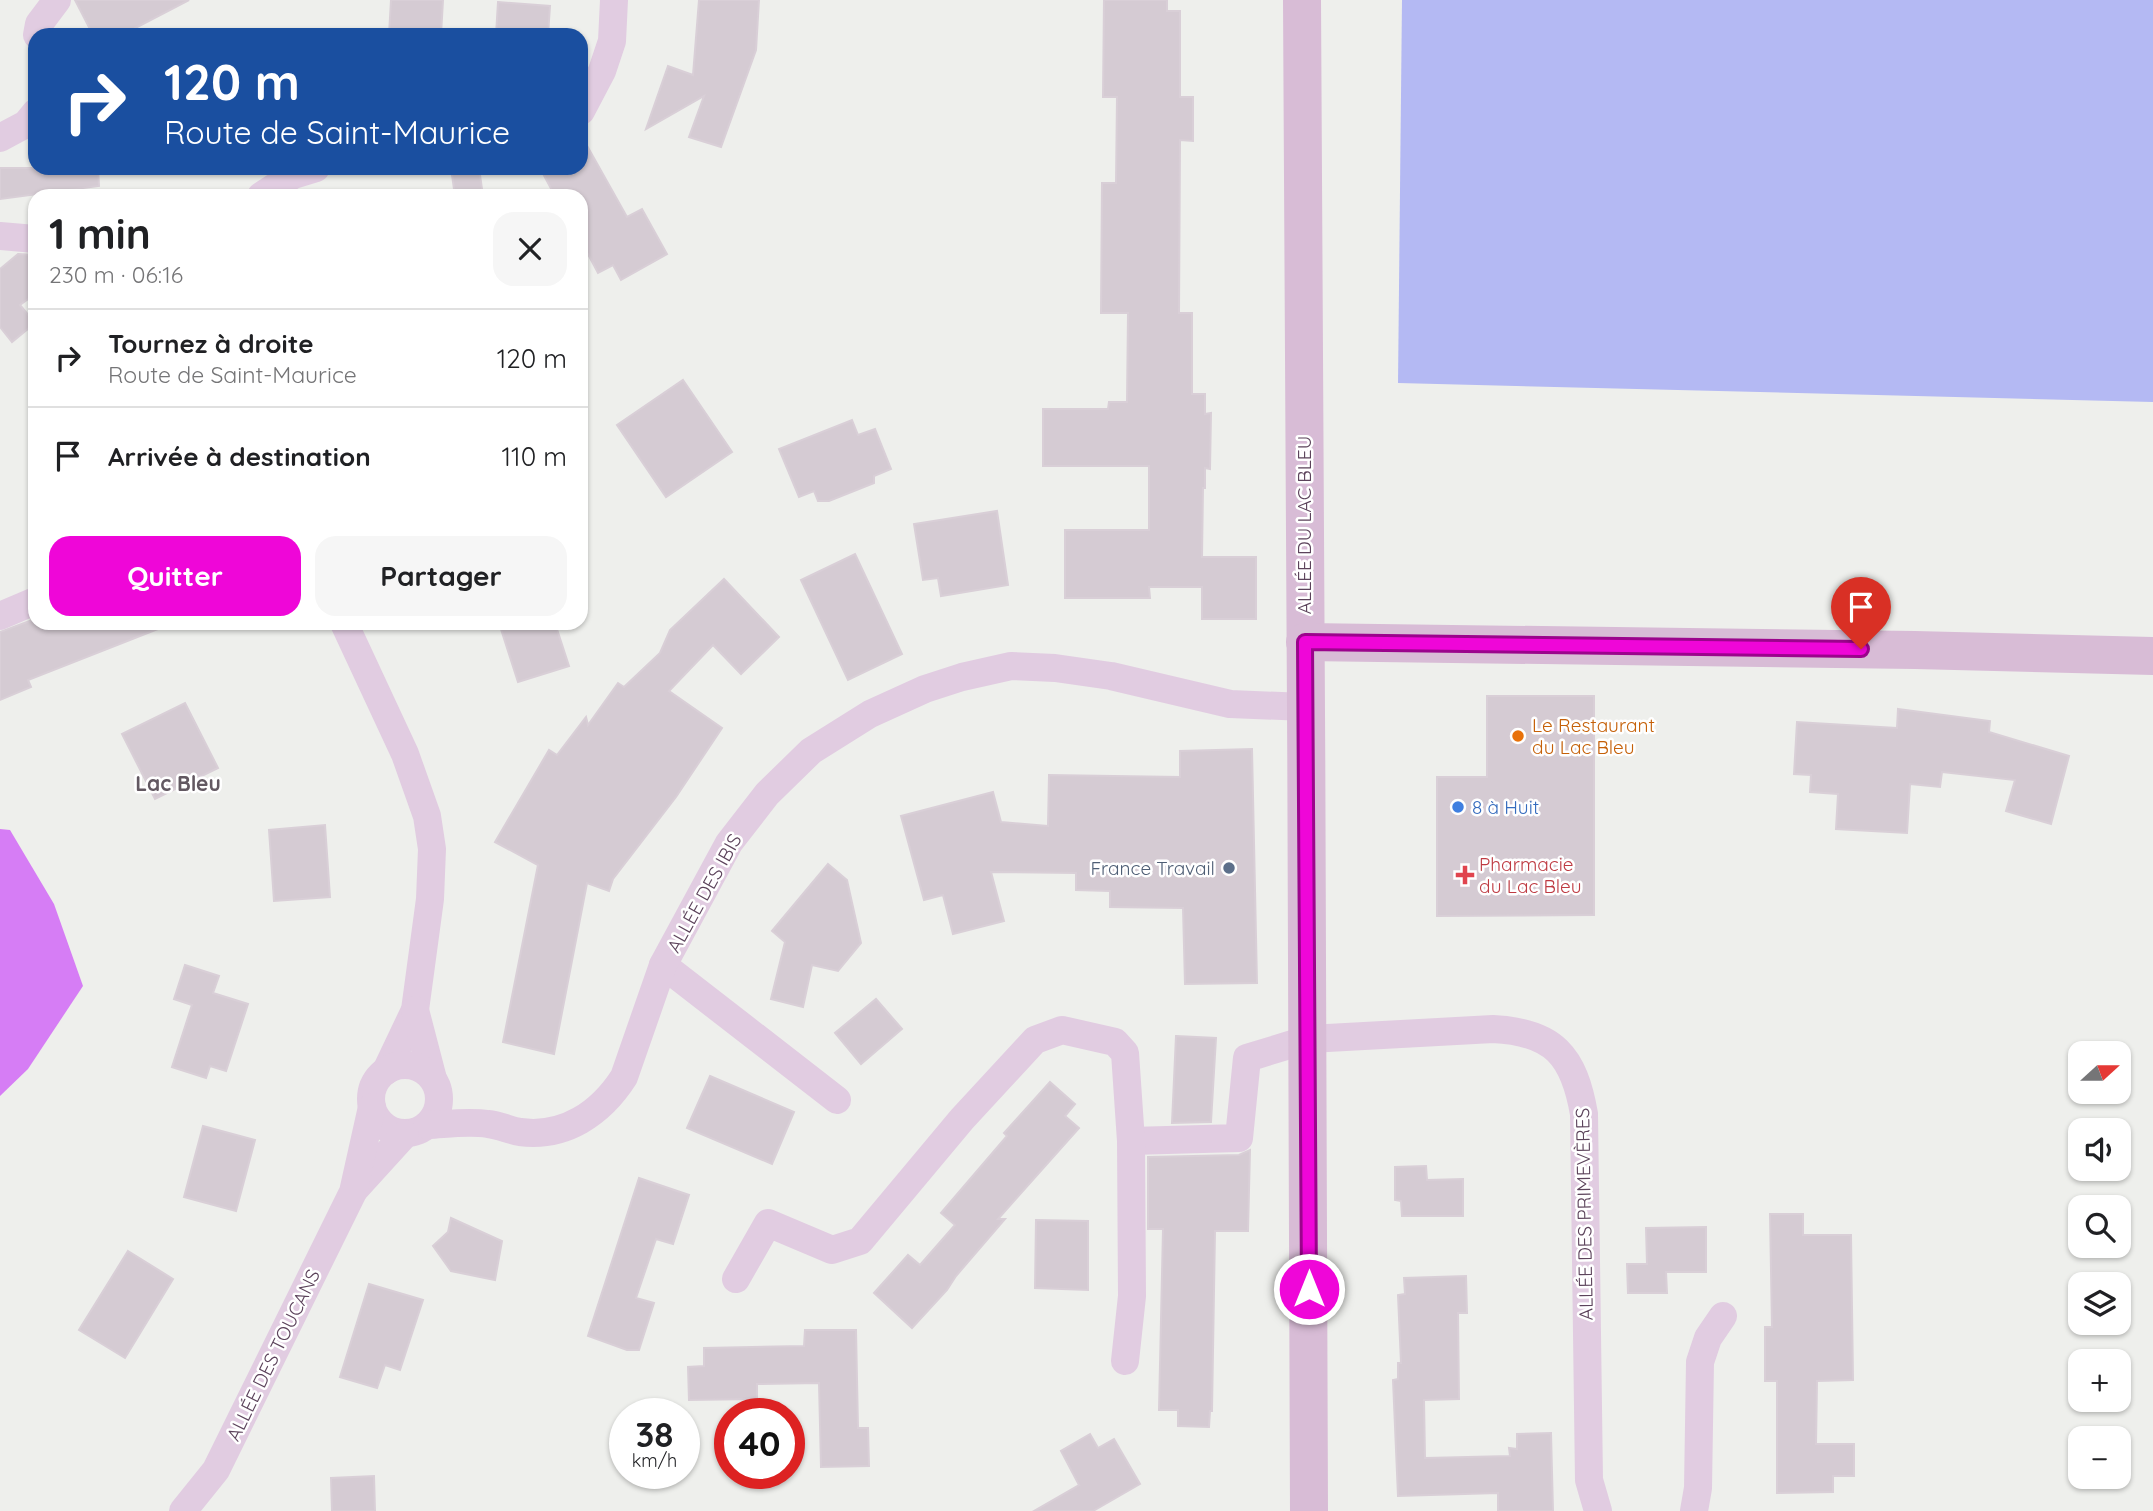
<!DOCTYPE html>
<html lang="fr">
<meta charset="utf-8">
<style>
:root{--surface:#fff;--page:#f6f6f6;--text:#202124;--muted:#757577;--line:#e0e0e0;--accent:#ef06d8}
body{margin:0;font-family:Quicksand,sans-serif;background:var(--page);color:var(--text);height:100vh;display:flex;flex-direction:column;font-size:26px;white-space:nowrap}
*{box-sizing:border-box;margin:0}
p{font-size:23px;color:var(--muted)}
.icon{flex:none;width:38px;height:38px;fill:none;stroke:currentColor;stroke-width:2;stroke-linecap:round;stroke-linejoin:round}
.map{position:relative;flex:1;overflow:hidden}
.details{position:absolute;left:28px;top:189px;width:560px;height:441px;display:flex;flex-direction:column;background:var(--surface);border-radius:21px;box-shadow:0 2px 5px #0004}
.details>*{flex:none}
.banner{position:absolute;left:28px;top:28px;width:560px;height:147px;border-radius:21px;box-shadow:0 2px 5px #0004;background:#1a4fa0;color:#fff;overflow:hidden}
.needle{width:46px;rotate:69deg}
.tools{position:absolute;left:2068px;top:1041px;display:grid;gap:14px}
.tools a{display:grid;place-items:center;width:63px;height:63px;border-radius:14px;background:var(--surface);box-shadow:0 2px 5px #0004;font-size:35px}
.speed{position:absolute;left:609px;top:1398px;display:flex;gap:14px;font-size:35px;font-weight:700;text-align:center}
.speed>*{display:grid;place-content:center;width:91px;height:91px;border-radius:50%;background:var(--surface);box-shadow:0 2px 5px #0004;line-height:1}
.speed small{font-size:18px;font-weight:400}
.speed .limit{border:10px solid #d22;background:#fff;color:#111}
.pin{position:absolute;display:grid;place-items:center;width:60px;height:60px;color:#fff;margin:-72px -30px;border-radius:50% 50% 50% 0;rotate:-45deg;box-shadow:0 0 7px #0007}
.pin .icon{rotate:45deg}
.me{position:absolute;width:77px;margin:-38px;rotate:0deg;stroke-linejoin:round;filter:drop-shadow(0 0 5px #0008)}
.turn{display:flex;align-items:center;gap:24px;height:147px;padding:0 21px;font-size:32px}
.turn .icon{width:91px;height:91px;stroke-width:2.5}
.turn b{display:block;font-size:49px;line-height:60px}
.round{display:grid;place-items:center;flex:none;width:74px;height:74px;border-radius:21px;background:var(--page)}
.overview{display:flex;align-items:center;justify-content:space-between;height:119px;padding:0 21px}
h1{font-size:42px;font-weight:700;line-height:52px}
.button{display:flex;gap:14px;margin-top:auto;padding:14px 21px}
.button a{flex:1;height:80px;border-radius:21px;background:var(--accent);color:#fff;font-size:28px;font-weight:700;line-height:80px;text-align:center}
.button a+a{background:var(--page);color:var(--text)}
ul{padding:0;list-style:none}
li{display:flex;align-items:center;gap:21px;height:98px;padding:0 21px;border-top:2px solid var(--line)}
li div{flex:1}
li b{display:block;font-size:26px}
li em{font-style:normal}
.map>svg:first-child{display:block}
.green{fill:#b4b9f3}
.water{fill:#d67df5}
.building{fill:#d5cbd3;stroke:#d9cfd7;stroke-width:2}
.lines{fill:none;stroke-linecap:round;stroke-linejoin:round}
.street{stroke:#e1cce1;stroke-width:28}
.secondary{stroke:#d8bcd6;stroke-width:38}
.route-casing{stroke:#9b048c;stroke-width:18}
.route{stroke:#ef06d8;stroke-width:12}
.food-dot{fill:#e8710a;stroke:#fff;stroke-width:2.5}
.shop-dot{fill:#3f7fe0;stroke:#fff;stroke-width:2.5}
.service-dot{fill:#5c6f8a;stroke:#fff;stroke-width:2.5}
.health-dot{fill:#e0444e;stroke:#fff;stroke-width:2.5}
.labels{text-anchor:middle;dominant-baseline:central;stroke-width:5;stroke-linejoin:round;paint-order:stroke}
.street-label{font-size:19px;fill:#5c435b;stroke:#fff}
.food-label{font-size:19px;fill:#c56008;stroke:#fff;text-anchor:start}
.shop-label{font-size:19px;fill:#366cbe;stroke:#fff;text-anchor:start}
.health-label{font-size:19px;fill:#be3a42;stroke:#fff;text-anchor:start}
.service-label{font-size:19px;fill:#4e5e75;stroke:#fff;text-anchor:end}
.neighbourhood-label{font-size:21px;font-weight:bold;fill:#625861;stroke:#fff}
</style>
<div class="map">
<svg width="2153" height="1511" viewBox="0 0 2153 1511">
<rect width="100%" height="100%" fill="#eeefec"/>
<!-- green -->
<polygon class="green" points="1402,0 2153,0 2153,402 1398,383"/>
<!-- water -->
<polygon class="water" points="0,829 10,830 54,904 83,986 28,1069 0,1096"/>
<!-- building -->
<g class="building">
<polygon points="75,0 189,0 122,35 93,35"/>
<polygon points="391,0 443,0 441,35 389,35"/>
<polygon points="699,0 759,0 756,50 721,147 689,137 704,96 646,129 668,66 693,75"/>
<polygon points="1104,0 1167,0 1167,11 1180,11 1180,97 1193,97 1193,141 1180,140 1179,313 1192,313 1192,394 1205,394 1205,414 1211,413 1210,469 1205,468 1205,488 1203,488 1202,557 1256,557 1256,619 1202,619 1202,587 1149,587 1150,598 1065,598 1065,530 1149,530 1149,466 1043,466 1043,409 1108,409 1109,402 1127,402 1128,313 1101,313 1102,183 1116,183 1117,97 1103,97"/>
<polygon points="498,2 550,6 548,35 496,35"/>
<polygon points="581,135 627,217 642,209 667,254 621,280 613,265 598,273 581,241 581,196 555,196 540,168 581,168"/>
<polygon points="0,168 98,168 99,186 0,199"/>
<polygon points="451,168 479,168 483,196 455,196"/>
<polygon points="18,254 35,255 35,294 20,305 35,323 12,342 0,327 0,269"/>
<polygon points="683,380 732,452 666,497 617,425"/>
<polygon points="852,420 858,435 875,429 891,469 874,476 874,483 829,501 818,501 814,491 799,497 779,449"/>
<polygon points="997,511 1008,585 941,596 938,578 923,580 914,524"/>
<polygon points="855,554 902,654 848,680 801,580"/>
<polygon points="724,579 779,637 741,674 713,645 669,691 722,728 676,797 613,879 609,891 587,883 554,1054 503,1042 538,865 495,842 549,750 557,755 586,717 588,725 618,683 624,687 660,653 670,630"/>
<polygon points="35,619 35,623 168,623 168,625 28,680 31,687 0,700 0,632"/>
<polygon points="499,623 555,623 569,666 518,682"/>
<polygon points="1487,696 1594,696 1594,915 1437,916 1437,777 1487,777"/>
<polygon points="185,703 218,768 155,799 122,734"/>
<polygon points="1898,709 1990,721 1989,732 2069,756 2051,824 2006,811 2015,780 1942,772 1940,787 1910,784 1907,833 1836,829 1838,794 1810,792 1811,775 1794,774 1797,722 1897,728"/>
<polygon points="1252,749 1257,983 1185,984 1183,908 1110,907 1110,891 1076,890 1076,873 991,872 1004,921 953,934 943,895 924,900 901,816 993,792 1001,822 1048,826 1049,775 1180,777 1180,751"/>
<polygon points="325,825 330,897 274,901 269,830"/>
<polygon points="828,864 847,880 861,943 838,971 812,965 803,1007 771,999 785,942 772,931"/>
<polygon points="185,965 219,976 213,993 248,1004 226,1071 210,1066 206,1078 172,1067 192,1005 174,999"/>
<polygon points="876,999 902,1029 861,1064 835,1033"/>
<polygon points="1176,1036 1216,1038 1211,1122 1172,1123"/>
<polygon points="710,1076 794,1112 772,1164 687,1128"/>
<polygon points="1050,1082 1075,1104 1065,1116 1079,1128 998,1219 1005,1219 956,1276 947,1290 912,1328 874,1293 908,1255 920,1265 955,1225 941,1213 1007,1136 1004,1133"/>
<polygon points="203,1126 255,1140 236,1211 184,1197"/>
<polygon points="1250,1150 1248,1231 1215,1231 1212,1411 1210,1411 1209,1427 1178,1426 1178,1410 1159,1410 1163,1229 1148,1229 1148,1157 1239,1155"/>
<polygon points="1426,1166 1427,1180 1463,1179 1463,1216 1402,1216 1401,1201 1395,1200 1395,1167"/>
<polygon points="639,1178 689,1195 673,1244 656,1239 636,1298 654,1303 639,1350 627,1350 588,1336"/>
<polygon points="1770,1214 1803,1214 1803,1235 1851,1235 1853,1380 1817,1381 1816,1444 1854,1444 1854,1476 1833,1476 1833,1492 1777,1493 1777,1381 1765,1381 1765,1327 1772,1327"/>
<polygon points="451,1218 502,1241 495,1280 451,1271 433,1246 448,1232"/>
<polygon points="1036,1220 1088,1221 1088,1290 1035,1288"/>
<polygon points="1706,1227 1706,1272 1666,1272 1667,1293 1628,1293 1627,1264 1647,1264 1646,1228"/>
<polygon points="128,1251 173,1279 125,1358 79,1330"/>
<polygon points="1466,1276 1467,1313 1458,1313 1459,1399 1424,1400 1425,1458 1510,1456 1509,1448 1517,1449 1517,1434 1551,1433 1553,1511 1498,1511 1498,1493 1398,1496 1393,1380 1398,1379 1398,1363 1401,1363 1398,1295 1405,1294 1404,1278"/>
<polygon points="369,1284 423,1300 400,1370 385,1365 377,1388 340,1377"/>
<polygon points="805,1330 856,1330 858,1428 868,1428 869,1466 821,1467 819,1383 757,1384 757,1399 689,1400 688,1367 704,1366 704,1348 804,1346"/>
<polygon points="1090,1434 1098,1448 1114,1439 1140,1484 1093,1511 1034,1511 1079,1485 1061,1451"/>
<polygon points="374,1476 375,1511 332,1511 331,1478"/>
</g>
<g class="lines">
<!-- street -->
<g class="street">
<polyline points="37,35 39,24 57,0"/>
<polyline points="581,111 602,71 612,41 614,0"/>
<polyline points="0,138 26,124 35,113"/>
<polyline points="261,196 293,175 316,168"/>
<polyline points="0,236 35,239"/>
<polyline points="0,616 35,601"/>
<polyline points="344,623 405,754 427,816 432,849 430,899 415,1010 386,1071"/>
<polyline points="663,965 837,1100"/>
<polyline points="415,1010 433,1079"/>
<circle cx="405" cy="1099" r="34"/>
<path d="M428 1125C448 1124 469 1121 488 1124 499 1125 509 1130 520 1132 565 1138 601 1113 624 1077L663 965 729 843 767 794 811 751 870 714 925 689 962 677 1011 666 1055 668 1111 676 1230 704 1305 707"/>
<path d="M1131 1141 1239 1138 1247 1058 1309 1039 1493 1029C1554 1032 1574 1056 1584 1114L1589 1480 1598 1511"/>
<polyline points="355,1189 405,1134"/>
<polyline points="736,1279 768,1223 832,1250 860,1241 962,1119 1035,1040 1062,1030 1115,1042 1125,1053 1131,1141 1132,1296 1125,1361"/>
<polyline points="183,1511 216,1470 353,1192 372,1107"/>
<polyline points="1694,1511 1698,1488 1700,1362 1708,1338 1723,1316"/>
</g>
<!-- secondary -->
<g class="secondary">
<path d="M1302 0C1304 504 1309 1007 1309 1511"/>
<polyline points="1305,642 1915,650 2153,656"/>
</g>
</g>
<g class="lines">
<defs>
<polyline id="route" points="1309,1289 1305,642 1861,649"/>
</defs>
<!-- route casing -->
<use href="#route" class="route-casing"/>
<!-- route -->
<use href="#route" class="route"/>
</g>
<!-- markers -->
<circle class="food-dot" cx="1518" cy="736" r="7"/>
<circle class="shop-dot" cx="1458" cy="807" r="7"/>
<circle class="service-dot" cx="1229" cy="868" r="7"/>
<path class="health-dot" d="M1461.5 864.5h7v7h7v7h-7v7h-7v-7h-7v-7h7z"/>
<g class="labels">
<!-- street labels -->
<g class="street-label">
<text transform="translate(1304 525) rotate(-90)">ALLÉE DU LAC BLEU</text>
<text transform="translate(704 893) rotate(-61)">ALLÉE DES IBIS</text>
<text transform="translate(1584 1214) rotate(-91)">ALLÉE DES PRIMEVÈRES</text>
<text transform="translate(273 1355) rotate(-64)">ALLÉE DES TOUCANS</text>
</g>
<!-- food labels -->
<g class="food-label">
<text x="1532" y="725">Le Restaurant<tspan x="1532" dy="22">du Lac Bleu</tspan></text>
</g>
<!-- shop labels -->
<g class="shop-label">
<text x="1472" y="807">8 à Huit</text>
</g>
<!-- health labels -->
<g class="health-label">
<text x="1479" y="864">Pharmacie<tspan x="1479" dy="22">du Lac Bleu</tspan></text>
</g>
<!-- service labels -->
<g class="service-label">
<text x="1215" y="868">France Travail</text>
</g>
<!-- neighbourhood labels -->
<g class="neighbourhood-label">
<text x="178" y="783">Lac Bleu</text>
</g>
</g>
</svg>
<div class="tools">
<a><svg class="needle" viewBox="-14 -14 28 28"><path d="M0-13l5 13h-10z" fill="#e53935"/><path d="M0 13l5-13h-10z" fill="#757577"/></svg></a>
<a><svg class="icon" aria-label="sound" viewBox="0 0 24 24"><path d="M4 9h4l5-4v14l-5-4H4zM17 9q2 3 0 6"/></svg></a>
<a><svg class="icon" aria-label="search" viewBox="0 0 24 24"><circle cx="10" cy="10" r="6"/><path d="M15 15l6 6"/></svg></a>
<a><svg class="icon" aria-label="layers" viewBox="0 0 24 24"><path d="M12 4l9 5-9 5-9-5zM3 14l9 5 9-5"/></svg></a>
<a>+</a>
<a>−</a>
</div>
<div class="speed"><div>38<small>km/h</small></div><div class="limit">40</div></div>
<div class="pin" style="left:1861px;top:649px;background:#d93025"><svg class="icon" aria-label="arrive" viewBox="0 0 24 24"><path d="M6 21V4h12l-3 4 3 4H6"/></svg></div>
<svg class="me" style="left:1309px;top:1289px" viewBox="-20 -20 40 40"><circle r="17" fill="#ef06d8" stroke="#fff" stroke-width="3"/><path d="M0-11L8 9 0 5-8 9z" fill="#fff"/></svg>
<div class="banner">
<div class="turn"><svg class="icon" aria-label="right" viewBox="0 0 24 24"><path d="M7 20v-9h11M14 6l5 5-5 5"/></svg><div><b>120 m</b>Route de Saint-Maurice</div></div>
</div>
<section class="details">
<div class="overview"><div><h1>1 min</h1><p>230 m · 06:16</p></div><a class="round"><svg class="icon" aria-label="close" viewBox="0 0 24 24"><path d="M6 6l12 12M18 6L6 18"/></svg></a></div>
<ul>
<li><svg class="icon" aria-label="right" viewBox="0 0 24 24"><path d="M7 20v-9h11M14 6l5 5-5 5"/></svg><div><b>Tournez à droite</b><p>Route de Saint-Maurice</p></div><em>120 m</em></li>
<li><svg class="icon" aria-label="arrive" viewBox="0 0 24 24"><path d="M6 21V4h12l-3 4 3 4H6"/></svg><div><b>Arrivée à destination</b></div><em>110 m</em></li>
</ul>
<div class="button"><a>Quitter</a><a>Partager</a></div>
</section>
</div>
